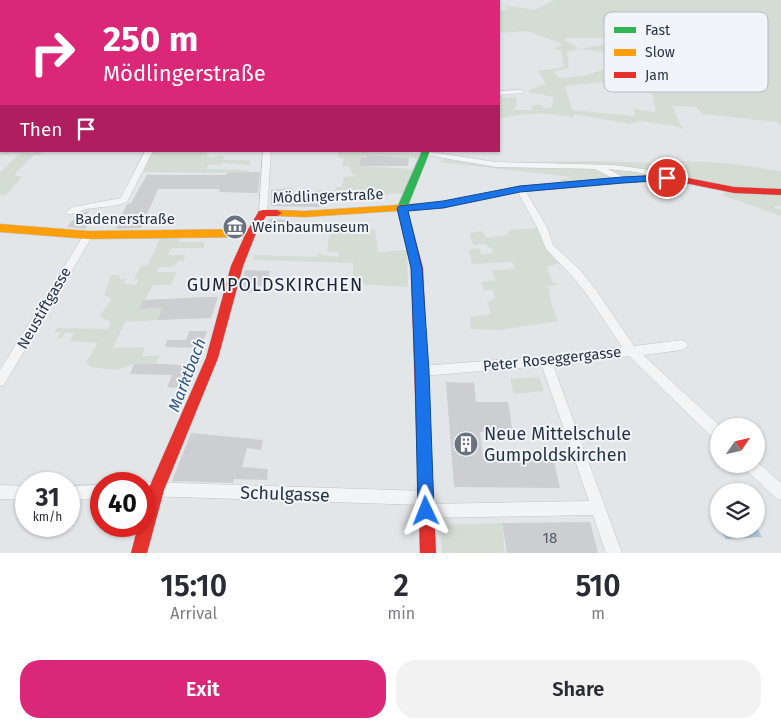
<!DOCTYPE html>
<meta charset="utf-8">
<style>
:root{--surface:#fff;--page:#f2f2f3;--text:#2b2b33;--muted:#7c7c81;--accent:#db2777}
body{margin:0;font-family:"Fira Sans",sans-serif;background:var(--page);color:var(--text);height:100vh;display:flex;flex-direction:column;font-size:19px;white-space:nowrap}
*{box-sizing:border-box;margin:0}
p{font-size:16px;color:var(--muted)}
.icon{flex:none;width:28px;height:28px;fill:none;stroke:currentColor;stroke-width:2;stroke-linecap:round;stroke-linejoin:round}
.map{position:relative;height:553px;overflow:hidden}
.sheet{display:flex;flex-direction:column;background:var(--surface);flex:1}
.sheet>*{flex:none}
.hud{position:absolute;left:0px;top:0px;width:500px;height:152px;box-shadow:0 1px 4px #0004;background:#db2777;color:#fff;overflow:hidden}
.needle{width:32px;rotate:56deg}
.controls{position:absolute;left:710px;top:418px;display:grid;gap:10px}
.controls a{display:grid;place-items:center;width:55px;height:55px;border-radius:50%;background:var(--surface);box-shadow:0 1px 4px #0004;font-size:25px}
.speed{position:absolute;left:15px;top:472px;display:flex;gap:10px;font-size:25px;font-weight:700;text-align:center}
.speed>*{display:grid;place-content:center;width:65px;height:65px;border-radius:50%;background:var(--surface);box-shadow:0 1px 4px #0004;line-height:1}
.speed small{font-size:12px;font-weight:400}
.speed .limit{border:8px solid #d22;background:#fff;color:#111}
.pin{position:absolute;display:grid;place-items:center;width:42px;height:42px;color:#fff;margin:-21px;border:2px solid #fff;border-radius:50%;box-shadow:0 1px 5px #0007}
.me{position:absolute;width:55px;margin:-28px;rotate:358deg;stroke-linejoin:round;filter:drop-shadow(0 0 4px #0008)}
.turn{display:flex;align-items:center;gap:18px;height:105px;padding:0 20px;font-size:22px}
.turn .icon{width:65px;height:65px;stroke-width:2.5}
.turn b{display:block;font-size:35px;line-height:42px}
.then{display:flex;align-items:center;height:48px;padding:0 20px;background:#0003;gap:10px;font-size:19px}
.eta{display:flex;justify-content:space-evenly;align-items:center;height:85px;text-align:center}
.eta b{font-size:30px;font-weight:600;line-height:35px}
.button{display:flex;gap:10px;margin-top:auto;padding:10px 20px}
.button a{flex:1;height:58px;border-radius:20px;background:var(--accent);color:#fff;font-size:20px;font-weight:600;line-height:58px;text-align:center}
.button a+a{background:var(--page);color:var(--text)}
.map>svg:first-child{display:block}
.green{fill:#d4ddd4;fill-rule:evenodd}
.water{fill:#b0c4d5}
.building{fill:#ccced1}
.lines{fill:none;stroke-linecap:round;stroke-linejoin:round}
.street-casing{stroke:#c1c4c7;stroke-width:1}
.fast-casing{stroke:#c1c4c7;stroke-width:1}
.slow-casing{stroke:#c1c4c7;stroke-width:1}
.jam-casing{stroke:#c1c4c7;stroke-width:1}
.street{fill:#f3f4f5;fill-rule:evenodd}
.fast{fill:#30b455;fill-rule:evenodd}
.slow{fill:#ff9f0a;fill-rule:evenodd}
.jam{fill:#e5322d;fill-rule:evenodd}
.route{fill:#1a73e8;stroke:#114b97}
.labels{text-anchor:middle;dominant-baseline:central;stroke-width:4;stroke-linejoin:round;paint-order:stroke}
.street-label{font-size:15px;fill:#283444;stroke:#f1f4f8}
.poi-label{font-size:15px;fill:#283444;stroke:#f1f4f8;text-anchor:start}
.near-number-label{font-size:15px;fill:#525b68}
.water-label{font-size:16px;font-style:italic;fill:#2f557b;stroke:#f1f4f8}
.quarter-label{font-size:18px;letter-spacing:1px;fill:#1a2535;stroke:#f1f4f8}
.near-poi-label{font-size:18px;fill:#283444;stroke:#f1f4f8;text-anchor:start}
.near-street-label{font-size:18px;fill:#283444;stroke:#f1f4f8}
.key{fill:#f1f4f8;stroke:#b5bac2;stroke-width:1}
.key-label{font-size:14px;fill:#283444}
</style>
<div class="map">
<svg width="781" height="553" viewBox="0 0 781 553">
<rect width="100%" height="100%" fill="#e3e6e9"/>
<!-- green -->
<g class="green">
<polygon points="0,0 459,0 459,1 1,1 0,9"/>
<path d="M554 0H781V127L778 122 703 114 695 107 672 106 683 129 675 126 640 121 630 124 574 114V118C545 112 528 112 499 119V91L503 98 516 97 517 106 513 110H533L530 105H541L544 108H551L554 97 529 92V90L546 84 538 71 564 67 561 51 553 48 561 46 560 43 527 31 502 33 499 31V11L508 9 504 5 535 10ZM567 38H606L612 43 580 49 564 40ZM580 49C598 50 613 54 627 65L621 69 602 70 584 76 560 78 553 72 566 69 569 66 567 52ZM712 57 739 63 693 74 680 65ZM622 80 650 84 656 112 634 109 635 116 572 110 565 86Z"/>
<polygon points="14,151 44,151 41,155 34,155 14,175 22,177 6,195 0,195 0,173 20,153 2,154 0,156 0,152"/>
<polygon points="153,151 207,151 207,156 214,158 215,156 224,156 223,160 250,160 250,165 222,163 221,165 208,165 206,169 249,170 249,173 141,172"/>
<polygon points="339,151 419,154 418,159 367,155 366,158 361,158 359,166 413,169 404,194 389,193 388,195 366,195 365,200 359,200 356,195 319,201 319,195 314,195 313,190 334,191 336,187 342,187 344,177 358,176 352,174 350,167 342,166 344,159 337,157"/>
<polygon points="445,159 501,167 504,162 593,161 659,163 684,161 727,163 781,171 781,190 738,189 680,177 561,183 560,180 572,177 438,162"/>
<polygon points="729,191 781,194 781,206 773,207 781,210 781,216 722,195"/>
<polygon points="538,228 543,244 560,263 547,267 552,282 557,283 557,285 548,286 552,306 558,321 500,330 471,329 470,317 491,314 487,302 495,298 492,289 484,291 481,282 496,280 492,271 515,268 512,262 472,264 469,250 479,248 482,255 494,253 491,247 488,248 486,244 473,245 469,233 483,231 486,238 507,235 509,230"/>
<polygon points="330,229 351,231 375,229 378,252 407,250 408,287 353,284 353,263 253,260 254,255 317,257 318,254 338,257 339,252 327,252"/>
<polygon points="179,236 178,242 205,242 203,248 171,248 168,255 186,255 183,261 178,261 173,267 159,267 157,272 177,272 171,285 153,285 140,309 170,308 160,313 158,320 125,322 113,348 145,347 142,356 160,355 156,364 134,364 116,370 90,367 86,362 98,343 70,341 74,333 65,333 62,338 57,338 61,332 55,332 57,328 108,329 111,322 99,316 112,299 104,295 111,275 119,275 120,279 126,279 123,284 136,285 139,280 134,279 141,266 148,265 161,237"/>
<polygon points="539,377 544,391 514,394 510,379"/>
<polygon points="502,523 505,553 442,553 440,525"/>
</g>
<!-- water -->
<polygon class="water" points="756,526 762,537 726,539 719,529 756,529"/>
<!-- building -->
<g class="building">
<polygon points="367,155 409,158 408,166 359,166 361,157 366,158"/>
<polygon points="260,172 258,193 219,192 220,189 158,189 141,228 116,229 127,204 131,203 147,175 226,175 227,173"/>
<polygon points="292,188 293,201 319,201 320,207 271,206 271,190"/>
<polygon points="90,210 83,221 90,221 85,229 67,227 77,215"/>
<polygon points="270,219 297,220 291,220 289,226 268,224"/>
<polygon points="245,270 270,271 265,286 254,286 251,293 239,291"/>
<polygon points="206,297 218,297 211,318 158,320 162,308 140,309 143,300"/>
<polygon points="189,331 207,331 201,348 165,347 167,340 186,340"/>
<polygon points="134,364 165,364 197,366 185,389 167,387 172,375 130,374"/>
<polygon points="446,382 474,383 476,402 508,402 513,433 480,432 483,456 553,457 560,488 454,487"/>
<polygon points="191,433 263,440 261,450 247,448 242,467 268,469 267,480 234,479 233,483 172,481"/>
<polygon points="590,522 598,553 507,553 502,523"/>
</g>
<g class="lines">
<defs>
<g id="street">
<polygon points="521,90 524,92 523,93 499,95 499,91"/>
<path d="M145 151H153L127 202C114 207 100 207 86 209 80 211 74 215 67 214L66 212 73 207 121 198Z"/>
<polygon points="263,151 271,151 267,213 263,216 259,213"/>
<polygon points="424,151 496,162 614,165 657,171 681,177 682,179 678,182 636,172 608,169 625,178 625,182 622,183 595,169 496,167 426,155 422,153"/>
<polygon points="520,186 523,187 547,227 553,245 580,270 596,290 634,346 682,340 686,342 688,345 686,348 682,350 643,355 720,426 719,426 719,440 714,439 629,356 553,365 622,553 606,553 593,515 426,518 421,516 419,511 421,506 423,505 144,496 144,484 140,484 144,482 425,491 430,493 432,498 428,504 589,501 542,366 422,376 418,375 416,371 418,367 422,366 546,356 622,347 588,296 572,276 546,249 537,227 516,189"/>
<polygon points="88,232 93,235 4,385 0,386 0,370 85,233"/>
<polygon points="756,461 781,483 781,500 776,498 745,469 743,464 756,464"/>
<polygon points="0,485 26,486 26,500 0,499"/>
<polygon points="101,485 101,499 69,500 69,486"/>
</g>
<polygon id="fast" points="422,151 430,151 407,208 405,210 399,210 397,208"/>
<g id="slow">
<polygon points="650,175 688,178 693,181 688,184 650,181 520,192 443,208 305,217 277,216 272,213 277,210 305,211 443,202 520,186"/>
<polygon points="0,224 88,231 251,229 256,233 251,237 88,239 0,232"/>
</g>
<g id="jam">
<polygon points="688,178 734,187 781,189 781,195 734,193 685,183 683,181"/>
<polygon points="402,205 407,208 423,268 436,553 420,553 411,268 397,208"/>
<polygon points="263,210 277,210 282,213 277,216 266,216 256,233 243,266 218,358 164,490 147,553 131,553 138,526 144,526 144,506 148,490 206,358 231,266 246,233 259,211"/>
</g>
</defs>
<!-- street casing -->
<use href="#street" class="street-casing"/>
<!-- fast casing -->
<use href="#fast" class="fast-casing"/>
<!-- slow casing -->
<use href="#slow" class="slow-casing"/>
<!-- jam casing -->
<use href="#jam" class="jam-casing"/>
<!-- street -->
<use href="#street" class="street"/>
<!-- fast -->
<use href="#fast" class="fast"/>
<!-- slow -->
<use href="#slow" class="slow"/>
<!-- jam -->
<use href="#jam" class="jam"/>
</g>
<!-- route -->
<polygon class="route" points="667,175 670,176 670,180 622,183 520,192 443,208 408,211 422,268 429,371 434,511 432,517 426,519 420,517 418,511 415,371 411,268 397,208 399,206 443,201 520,186 622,177"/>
<!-- icons -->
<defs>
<symbol id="museum-disc" viewBox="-11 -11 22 22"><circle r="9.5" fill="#69727e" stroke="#f1f4f8"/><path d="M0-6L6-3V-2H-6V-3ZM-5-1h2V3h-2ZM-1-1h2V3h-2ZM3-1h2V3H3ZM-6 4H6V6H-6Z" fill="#fff"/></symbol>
<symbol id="building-disc" viewBox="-11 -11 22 22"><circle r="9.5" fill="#69727e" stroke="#f1f4f8"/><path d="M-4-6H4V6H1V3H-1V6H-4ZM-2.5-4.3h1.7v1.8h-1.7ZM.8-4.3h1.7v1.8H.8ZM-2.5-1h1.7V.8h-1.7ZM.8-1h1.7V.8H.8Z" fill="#fff"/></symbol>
</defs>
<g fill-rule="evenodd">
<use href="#museum-disc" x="221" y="213" width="28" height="28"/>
<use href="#building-disc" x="452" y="430" width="28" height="28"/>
</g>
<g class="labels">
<!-- street labels -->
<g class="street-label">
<text transform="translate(328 196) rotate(-2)">Mödlingerstraße</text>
<text x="125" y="219">Badenerstraße</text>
<text transform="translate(44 308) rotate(-60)">Neustiftgasse</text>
<text transform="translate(552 359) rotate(-6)">Peter Roseggergasse</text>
</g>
<!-- poi labels -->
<g class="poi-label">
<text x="252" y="227">Weinbaumuseum</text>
</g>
<!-- near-number labels -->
<g class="near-number-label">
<text x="550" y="538">18</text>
</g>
<!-- water labels -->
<g class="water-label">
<text transform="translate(187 375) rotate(-69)">Marktbach</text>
</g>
<!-- quarter labels -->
<g class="quarter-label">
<text x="275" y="285">GUMPOLDSKIRCHEN</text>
</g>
<!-- near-poi labels -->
<g class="near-poi-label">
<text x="484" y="434">Neue Mittelschule<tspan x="484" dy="21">Gumpoldskirchen</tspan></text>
</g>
<!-- near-street labels -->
<g class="near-street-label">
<text transform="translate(285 494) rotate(2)">Schulgasse</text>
</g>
</g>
<!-- legend -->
<rect x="604" y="12" width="164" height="80" rx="8" class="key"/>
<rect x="614" y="27" width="22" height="6" fill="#30b455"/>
<rect x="614" y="49" width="22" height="7" fill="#ff9f0a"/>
<rect x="614" y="72" width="22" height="6" fill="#e5322d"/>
<g class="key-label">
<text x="645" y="35">Fast</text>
<text x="645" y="57">Slow</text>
<text x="645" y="80">Jam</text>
</g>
</svg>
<div class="controls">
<a><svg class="needle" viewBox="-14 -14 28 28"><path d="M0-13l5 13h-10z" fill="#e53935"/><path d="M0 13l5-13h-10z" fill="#7c7c81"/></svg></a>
<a><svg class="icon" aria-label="layers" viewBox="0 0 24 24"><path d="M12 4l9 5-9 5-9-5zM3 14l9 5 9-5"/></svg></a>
</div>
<div class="speed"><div>31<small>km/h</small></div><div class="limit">40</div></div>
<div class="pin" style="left:667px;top:178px;background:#d93025"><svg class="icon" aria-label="arrive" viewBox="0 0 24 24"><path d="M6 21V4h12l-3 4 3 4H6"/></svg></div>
<svg class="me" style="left:426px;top:511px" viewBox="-20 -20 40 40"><path d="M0-17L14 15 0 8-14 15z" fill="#1a73e8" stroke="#fff" stroke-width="4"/></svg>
<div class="hud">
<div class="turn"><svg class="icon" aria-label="right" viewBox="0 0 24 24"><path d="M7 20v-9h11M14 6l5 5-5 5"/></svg><div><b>250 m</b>Mödlingerstraße</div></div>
<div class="then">Then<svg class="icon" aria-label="arrive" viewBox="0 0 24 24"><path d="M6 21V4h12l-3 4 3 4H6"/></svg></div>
</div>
</div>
<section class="sheet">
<div class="eta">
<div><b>15:10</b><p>Arrival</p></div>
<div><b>2</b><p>min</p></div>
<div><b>510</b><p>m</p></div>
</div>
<div class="button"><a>Exit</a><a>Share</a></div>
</section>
